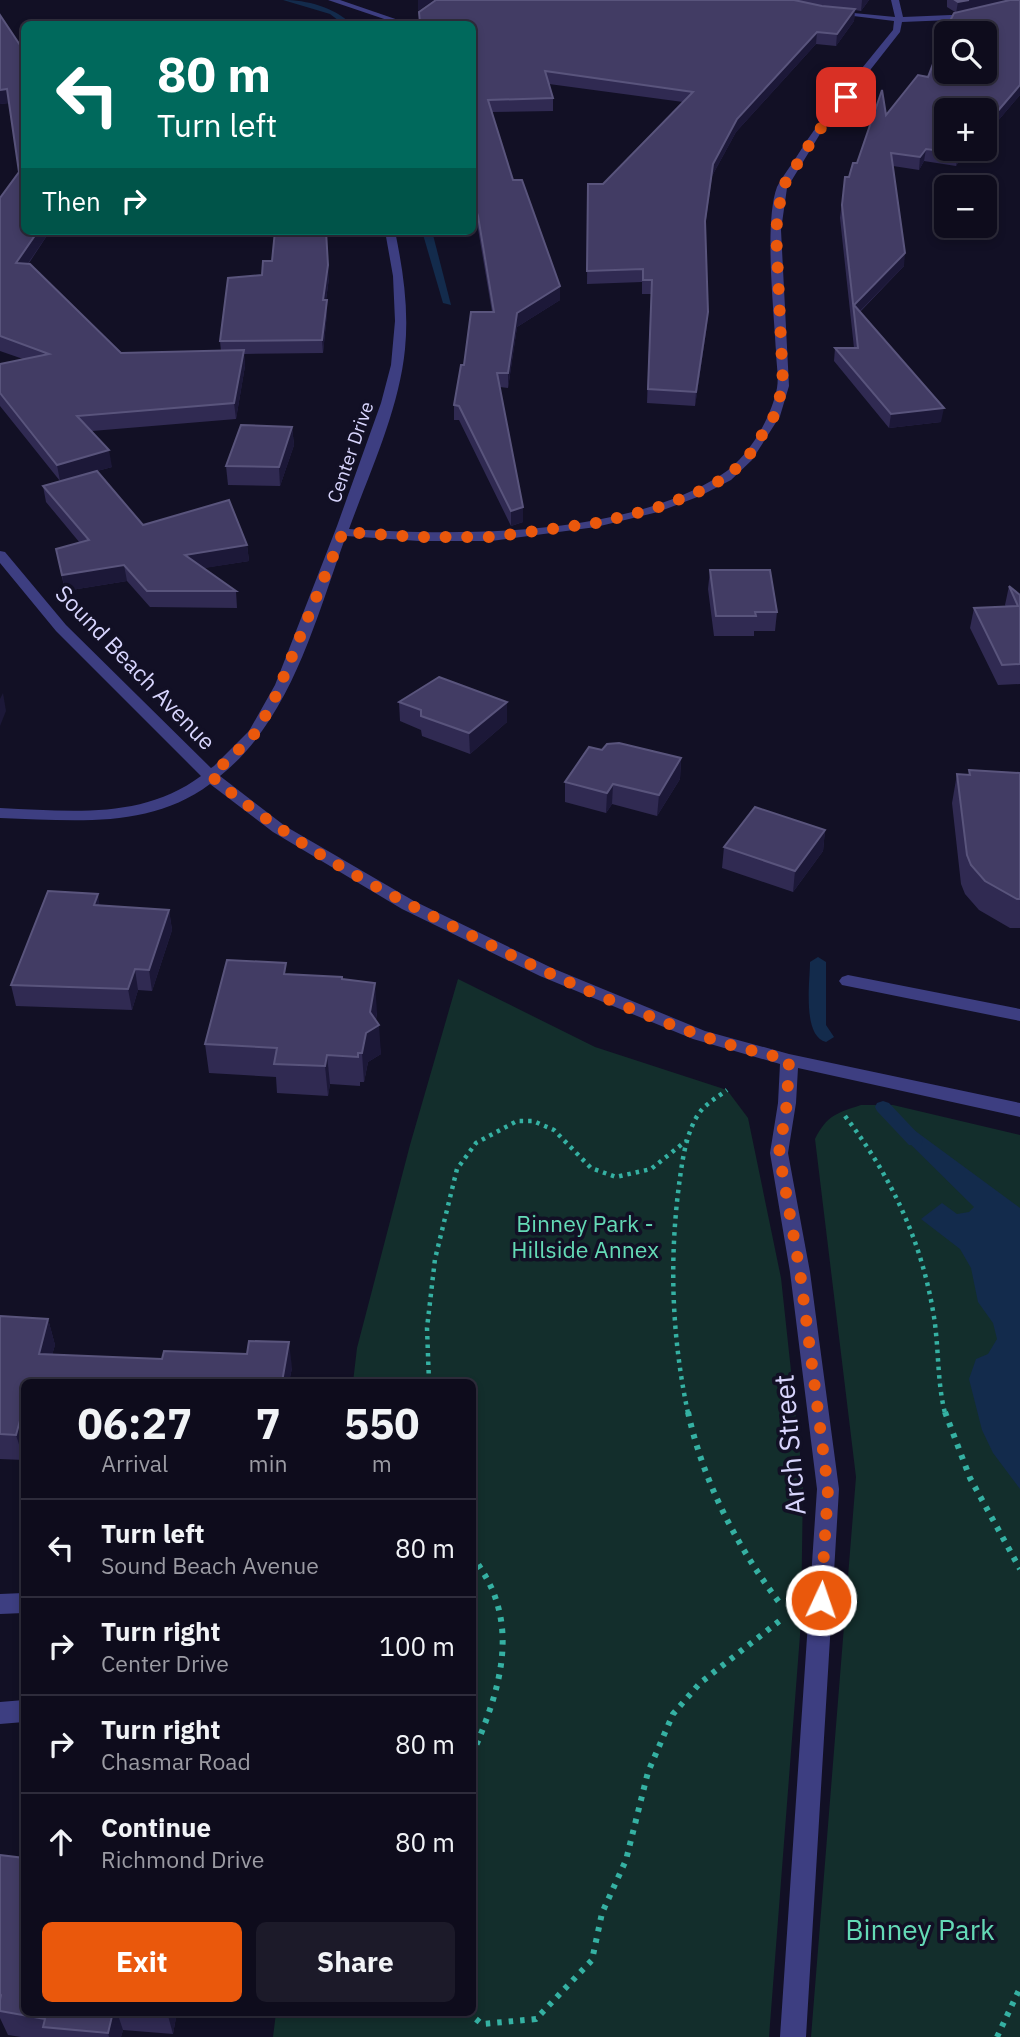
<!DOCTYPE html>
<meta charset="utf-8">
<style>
:root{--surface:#0e0c1c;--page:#1c1a29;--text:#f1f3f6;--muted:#9b9ba3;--line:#2e2c3b;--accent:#ea580c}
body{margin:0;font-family:"IBM Plex Sans",sans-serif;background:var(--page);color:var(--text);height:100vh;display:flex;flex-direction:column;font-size:26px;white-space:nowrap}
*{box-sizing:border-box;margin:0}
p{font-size:23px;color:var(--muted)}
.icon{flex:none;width:38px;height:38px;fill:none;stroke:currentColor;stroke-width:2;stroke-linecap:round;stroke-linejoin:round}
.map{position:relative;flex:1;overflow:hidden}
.drawer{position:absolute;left:21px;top:1379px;width:455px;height:637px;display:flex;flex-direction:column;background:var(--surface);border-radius:10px;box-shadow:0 4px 10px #0003,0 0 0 2px var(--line)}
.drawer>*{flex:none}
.guide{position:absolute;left:21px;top:21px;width:455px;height:214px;border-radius:10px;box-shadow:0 4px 10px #0003,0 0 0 2px var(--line);background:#00695c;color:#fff;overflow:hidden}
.tools{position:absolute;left:934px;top:21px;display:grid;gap:14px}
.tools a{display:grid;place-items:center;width:63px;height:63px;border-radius:10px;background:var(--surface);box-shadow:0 4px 10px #0003,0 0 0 2px var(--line);font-size:35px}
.pin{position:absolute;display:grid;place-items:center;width:60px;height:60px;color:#fff;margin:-30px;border-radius:14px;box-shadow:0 4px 10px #0006}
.me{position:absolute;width:77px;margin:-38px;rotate:3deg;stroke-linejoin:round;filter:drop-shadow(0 0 5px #0008)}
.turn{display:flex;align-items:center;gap:24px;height:147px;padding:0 21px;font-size:32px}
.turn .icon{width:91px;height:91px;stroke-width:2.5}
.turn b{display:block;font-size:49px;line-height:60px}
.then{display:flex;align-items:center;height:66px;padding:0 21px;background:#0003;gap:14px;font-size:26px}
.eta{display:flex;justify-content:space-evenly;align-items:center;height:119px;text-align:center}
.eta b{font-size:42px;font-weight:700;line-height:49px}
.cta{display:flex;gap:14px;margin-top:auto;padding:14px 21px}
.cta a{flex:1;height:80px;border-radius:10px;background:var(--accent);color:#fff;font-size:28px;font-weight:700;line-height:80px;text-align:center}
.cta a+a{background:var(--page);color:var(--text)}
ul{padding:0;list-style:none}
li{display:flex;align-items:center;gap:21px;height:98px;padding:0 21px;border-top:2px solid var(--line)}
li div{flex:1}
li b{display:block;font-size:26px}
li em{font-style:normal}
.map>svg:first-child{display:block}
.green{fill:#132e2c}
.water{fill:#132b4c}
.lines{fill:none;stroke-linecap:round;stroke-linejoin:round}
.stream{fill:#132b4c;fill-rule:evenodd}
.path-far1{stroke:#35b1a3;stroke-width:4.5;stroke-dasharray:3.5 5;stroke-linecap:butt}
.path{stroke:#35b1a3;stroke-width:6;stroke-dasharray:4.5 7;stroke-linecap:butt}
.minor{fill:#3d3e81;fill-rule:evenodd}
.wall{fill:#302a52}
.shaded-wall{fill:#1c1838}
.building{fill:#423c64;stroke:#59547c;stroke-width:2}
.route{stroke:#ea580c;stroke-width:12;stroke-dasharray:0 21.6}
.labels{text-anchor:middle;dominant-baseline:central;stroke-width:7;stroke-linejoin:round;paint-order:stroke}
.far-street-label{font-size:19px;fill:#d8d5fd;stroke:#121025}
.street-label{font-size:23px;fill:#d8d5fd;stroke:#121025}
.park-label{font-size:23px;fill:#64dab6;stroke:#121025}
.near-street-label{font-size:28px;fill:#d8d5fd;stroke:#121025}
.near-park-label{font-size:28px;fill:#64dab6;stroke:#121025}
</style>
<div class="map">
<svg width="1020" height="2037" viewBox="0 0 1020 2037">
<rect width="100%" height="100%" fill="#121025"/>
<!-- green -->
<g class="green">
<polygon points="458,979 595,1047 727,1090 748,1118 781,1278 803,1482 801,1622 769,2037 273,2037 276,2013 472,2012 472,1382 353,1382 357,1348 410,1145"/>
<path d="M861 1105H893L1020 1135V2037H811L856 1477 815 1139C827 1115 837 1113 861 1105Z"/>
</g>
<!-- water -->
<polygon class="water" points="893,1127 914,1130 1020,1208 1020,1489 993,1453 982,1430 969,1379 976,1359 988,1354 997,1339 993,1323 978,1302 971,1268 960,1249 921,1219 942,1203 957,1214 969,1212 974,1207"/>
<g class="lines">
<!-- stream -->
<g class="stream">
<path d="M283 0C307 0 334 7 351 24H343L330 14Z"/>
<polygon points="422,231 432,231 451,305 443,303"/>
<path d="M818 957 826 962V1025L834 1037 826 1042C802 1036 810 982 810 962Z"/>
<polygon points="883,1101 889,1103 921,1137 923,1141 921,1145 909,1145 877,1111 875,1107 877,1103"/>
</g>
<!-- path-far1 -->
<g class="path-far1">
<path d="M845 1116C891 1176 922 1241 934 1317 939 1349 937 1382 945 1413"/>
<polyline points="429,1382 427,1328 435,1259 457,1169 476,1143 517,1121 533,1121 554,1130 591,1168 616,1177 651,1169 686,1141"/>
<path d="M688 1413C672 1338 669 1262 679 1185 682 1163 685 1138 696 1118 703 1105 715 1099 727 1090"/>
</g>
<!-- path -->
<g class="path">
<path d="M688 1412C703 1482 738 1549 782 1606"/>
<polyline points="945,1412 970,1478 1020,1569"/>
<path d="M472 1555C482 1570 492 1585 497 1603 513 1654 492 1709 472 1755"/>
<polyline points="467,2012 482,2024 536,2019 592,1960 602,1913 626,1860 648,1772 673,1714 700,1683 782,1619"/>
<polyline points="997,2037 1020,1988"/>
</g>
<!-- minor -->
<g class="minor">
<polygon points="328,0 340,0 410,24 399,24"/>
<path d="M891 0H899L903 17 975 14 1020 3V8L975 19 902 22 900 32 820 134 787 188 781 230 789 386 780 416 752 460 731 480 700 496 658 512 596 527 491 541H419L346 536C315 620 292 718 220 776L285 826 414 901 552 968 705 1031 789 1054 1020 1103V1117L798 1068 796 1103 788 1153 810 1272 839 1489 806 2037H780L817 1489 790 1272 770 1153 778 1103 780 1064 693 1039 540 976 402 909 273 832 210 784C149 830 72 820 0 818V808C70 811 142 820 201 776L56 631 0 563V551L5 552 66 625 211 768 214 766 249 731 275 685 337 526 381 403 391 365 395 321 393 276 385 231H395C403 270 409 309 405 349 399 410 370 471 349 529 460 536 624 537 721 475 748 458 771 419 777 388 779 376 776 362 776 351 774 311 764 222 777 187 782 177 791 166 797 156 825 111 860 71 893 30L894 21 829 13 833 11 895 17Z"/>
<polygon points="848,975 1020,1009 1020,1021 842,985 839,981 842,977"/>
<polygon points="24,1593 24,1613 0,1614 0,1594"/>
<polygon points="24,1700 24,1722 0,1724 0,1702"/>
</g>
</g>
<!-- wall -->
<g class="wall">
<polygon points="436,0 869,0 861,11 855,10 854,21 836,46 816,44 736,132 712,176 705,227 708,312 707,325 695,406 647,403 651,294 642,294 642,282 587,284 588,184 603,184 683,102 549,84 553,98 553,111 491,112 513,180 560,300 517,327 508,388 500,387 523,507 523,522 511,526 459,420 454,420 454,405 464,365 492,312 478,229 472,210 472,24 420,24 419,12"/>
<polygon points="947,0 1020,0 1020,95 985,136 985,110 947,149 975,149 971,153 965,152 956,166 924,161 919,170 893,166 904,266 860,312 941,422 889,428 834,361 835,348 854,348 840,218 845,177 849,177 886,115 928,77 985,33 950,33 951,19 955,12 947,7"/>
<polygon points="24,51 24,231 50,231 29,263 121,353 221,351 220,341 329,278 326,300 327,313 323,353 244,354 245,366 236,419 92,431 112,467 60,481 0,406 0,364 23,359 0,351 0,198 19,172 9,103 0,104"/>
<polygon points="292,427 294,445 280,486 228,485 226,466"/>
<polygon points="43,486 143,525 247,545 249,561 203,568 236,591 237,608 150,607 127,581 65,591 56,549 80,543 46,502"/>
<polygon points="710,570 777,612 775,631 754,631 754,636 714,636 708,589"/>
<polygon points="1009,586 1020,595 1020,684 998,685 970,628 974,608 1006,607 1005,605"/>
<polygon points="399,702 507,702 507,722 470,754 422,736 421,730 400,721"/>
<polygon points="602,750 681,758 680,779 657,816 612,804 606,813 565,802 565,782"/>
<polygon points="969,770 1020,773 1020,928 1010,928 979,910 965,894 961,884 952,803 957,774 969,775"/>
<polygon points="825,830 823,851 793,892 722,868 724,847"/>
<polygon points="100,905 169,910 172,930 152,991 138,990 132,1010 16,1006 11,985"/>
<polygon points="288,974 342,979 377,1012 376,1020 381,1054 368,1062 364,1082 360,1082 360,1086 330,1084 328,1096 277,1093 276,1077 209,1073 205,1044"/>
<polygon points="0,1316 48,1319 55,1345 52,1355 292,1368 289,1382 24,1382 24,1460 0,1459"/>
<polygon points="0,1855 24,2012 177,2012 173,2034 123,2030 121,2037 21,2037 8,2035 0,2018"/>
</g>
<!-- shaded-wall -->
<g class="shaded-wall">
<polygon points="418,0 434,0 418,11"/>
<polygon points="862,0 869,0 861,11"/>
<polygon points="969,0 1019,0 956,13 958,2"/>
<polygon points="855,9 854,21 836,46 837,34"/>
<polygon points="817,32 816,44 736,132 712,176 704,234 705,221 713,164 737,119"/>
<polygon points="1020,85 1020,95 985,136 985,126"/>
<polygon points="7,89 10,103 0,104 0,90"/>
<polygon points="926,149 924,161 919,170 920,157"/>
<polygon points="961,149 965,149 965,152 956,166 958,153"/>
<polygon points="38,231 50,231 18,278 16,263"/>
<polygon points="905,253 904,266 854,317 854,305"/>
<polygon points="328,265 329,278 324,313 323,300"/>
<polygon points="560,286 560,300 517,327 508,388 508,373 517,313"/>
<polygon points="327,300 327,313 323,353 322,340"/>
<polygon points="708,312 707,325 695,406 696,392"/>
<polygon points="244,350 245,366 236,419 234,403"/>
<polygon points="944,408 941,422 889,428 891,414"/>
<polygon points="292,427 294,445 280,486 279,467"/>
<polygon points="109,450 112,467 60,481 57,465"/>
<polygon points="523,507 523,522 511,526 511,511"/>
<polygon points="247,545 249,561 186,571 185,555"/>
<polygon points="124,565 127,581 65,591 62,575"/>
<polygon points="3,693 6,711 0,726 0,699"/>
<polygon points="507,702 507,722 470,754 469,733"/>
<polygon points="681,758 680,779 657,816 659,795"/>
<polygon points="613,784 612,804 606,813 607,793"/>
<polygon points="825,830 823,851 793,892 795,871"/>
<polygon points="98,894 101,915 94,905"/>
<polygon points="169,910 172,930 152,991 149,970"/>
<polygon points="135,969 138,990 132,1010 128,989"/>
<polygon points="375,983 377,1012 374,1028 379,1025 381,1054 368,1062 364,1082 362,1053"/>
<polygon points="327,1055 330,1084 328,1096 325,1066"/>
<polygon points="48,1319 55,1345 45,1379 39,1354"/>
<polygon points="289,1342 292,1368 289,1382 282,1382"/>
<polygon points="24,1406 24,1460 16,1435"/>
<polygon points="113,2012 117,2012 123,2030 121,2037 109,2037 108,2033"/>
<polygon points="167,2012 177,2012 173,2034"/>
</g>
<!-- building -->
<g class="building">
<polygon points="436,0 794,0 822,6 855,9 837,34 817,32 737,119 713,164 705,221 708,312 696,392 648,389 652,280 643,280 643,269 587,271 588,184 603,184 693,92 545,71 553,98 488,100 513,180 522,180 560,286 517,313 508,373 497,373 523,507 511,511 459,406 454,405 461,365 464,365 471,312 494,312 478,216 472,197 472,24 429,24 420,23 419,12"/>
<polygon points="955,0 969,0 958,2"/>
<polygon points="1010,0 1020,0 1020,85 985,126 985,110 947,110 947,149 961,149 958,153 926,149 920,157 891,153 905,253 854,305 944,408 891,414 835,348 858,348 842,205 845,177 849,177 853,163 857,163 882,90 886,115 918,75 928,77 942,40 947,40 947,72 985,72 985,33 952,33 951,19 954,13"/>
<polygon points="0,15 24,51 24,231 38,231 16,263 30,264 121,353 244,350 234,403 77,416 109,450 57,465 0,393 0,364 49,354 0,336 0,198 19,172 7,89 0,90"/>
<polygon points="275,231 326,231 328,265 323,300 327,300 322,340 220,341 228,278 262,275 263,261 272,261"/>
<polygon points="241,425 292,427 279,467 226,466"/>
<polygon points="97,471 143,525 229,500 247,545 185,555 236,591 147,591 124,565 62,575 56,549 89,540 43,486"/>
<polygon points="710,570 770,570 777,612 755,612 756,616 716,616"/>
<polygon points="1009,586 1020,595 1020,664 1002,665 974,608 1018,606"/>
<polygon points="439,677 507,702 469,733 421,716 421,710 399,702"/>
<polygon points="619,743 681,758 659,795 613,784 607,793 565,782 589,747 602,750 607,744"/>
<polygon points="969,770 1020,773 1020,899 1017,899 985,881 971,865 967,855 957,774 970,775"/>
<polygon points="755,807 825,830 795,871 724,847"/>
<polygon points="48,891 98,894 94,905 169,910 149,970 135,969 128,989 11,985"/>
<polygon points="227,960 286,963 284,974 342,977 342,979 375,983 370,1012 379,1025 366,1033 362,1053 358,1053 358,1057 327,1055 325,1066 274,1064 277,1048 205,1044"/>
<polygon points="0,1316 48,1319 39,1354 162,1359 164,1351 247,1354 249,1341 289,1342 282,1382 24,1382 24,1406 16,1435 0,1434"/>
<polygon points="0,1855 24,1858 24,2012 113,2012 108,2033 43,2027 45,2019 0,2011 0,2000 1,1995 0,1994"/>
</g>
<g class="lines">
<!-- route -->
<path class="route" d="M821 1600 828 1489 800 1272 779 1153 787 1103 789 1060C758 1052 726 1045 697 1034 615 1005 536 968 458 929 371 886 285 839 211 776L253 736 272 705 343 532 419 537H491L596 523 653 509 696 493 727 477 748 457 774 416 783 386 776 230 782 188 816 134 846 97"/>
</g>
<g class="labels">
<!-- far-street labels -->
<g class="far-street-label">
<text transform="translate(350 452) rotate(-71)">Center Drive</text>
</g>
<!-- street labels -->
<g class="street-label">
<text transform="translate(136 667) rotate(46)">Sound Beach Avenue</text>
</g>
<!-- park labels -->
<g class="park-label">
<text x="585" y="1223">Binney Park -<tspan x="585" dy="26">Hillside Annex</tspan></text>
</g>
<!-- near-street labels -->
<g class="near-street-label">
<text transform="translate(789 1445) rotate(-95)">Arch Street</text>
</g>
<!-- near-park labels -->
<g class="near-park-label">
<text x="920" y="1929">Binney Park</text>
</g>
</g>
</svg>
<div class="tools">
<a><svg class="icon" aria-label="search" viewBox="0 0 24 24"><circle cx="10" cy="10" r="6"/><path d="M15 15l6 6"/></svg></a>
<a>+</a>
<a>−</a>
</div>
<div class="pin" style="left:846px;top:97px;background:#d93025"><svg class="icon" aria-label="arrive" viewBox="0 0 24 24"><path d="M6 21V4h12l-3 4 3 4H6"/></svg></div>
<svg class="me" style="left:821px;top:1600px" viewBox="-20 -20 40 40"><circle r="17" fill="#ea580c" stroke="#fff" stroke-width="3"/><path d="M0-11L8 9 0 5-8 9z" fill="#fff"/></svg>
<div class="guide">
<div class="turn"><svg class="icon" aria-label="left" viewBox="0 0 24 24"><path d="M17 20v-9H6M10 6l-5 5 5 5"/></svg><div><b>80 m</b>Turn left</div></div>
<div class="then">Then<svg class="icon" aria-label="right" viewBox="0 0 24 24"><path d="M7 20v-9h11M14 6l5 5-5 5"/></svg></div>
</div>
<section class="drawer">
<div class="eta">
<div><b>06:27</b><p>Arrival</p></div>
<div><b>7</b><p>min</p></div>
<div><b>550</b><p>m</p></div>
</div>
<ul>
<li><svg class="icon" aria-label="left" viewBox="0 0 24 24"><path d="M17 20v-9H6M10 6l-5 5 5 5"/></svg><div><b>Turn left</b><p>Sound Beach Avenue</p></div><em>80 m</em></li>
<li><svg class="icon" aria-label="right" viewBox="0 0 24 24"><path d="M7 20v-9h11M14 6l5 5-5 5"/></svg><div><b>Turn right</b><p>Center Drive</p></div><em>100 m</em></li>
<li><svg class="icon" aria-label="right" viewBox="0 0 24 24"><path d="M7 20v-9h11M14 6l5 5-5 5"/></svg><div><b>Turn right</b><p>Chasmar Road</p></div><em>80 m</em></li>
<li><svg class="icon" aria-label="ahead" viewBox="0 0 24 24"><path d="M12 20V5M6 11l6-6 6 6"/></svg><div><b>Continue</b><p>Richmond Drive</p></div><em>80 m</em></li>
</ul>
<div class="cta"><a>Exit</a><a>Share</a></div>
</section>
</div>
